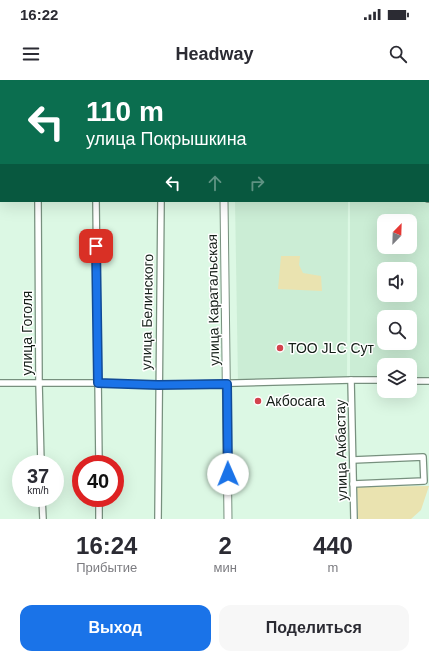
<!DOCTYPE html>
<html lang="ru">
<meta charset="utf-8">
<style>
:root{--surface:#fff;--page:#f7f7f7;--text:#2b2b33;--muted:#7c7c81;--accent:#1a73e8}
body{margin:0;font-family:Helvetica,sans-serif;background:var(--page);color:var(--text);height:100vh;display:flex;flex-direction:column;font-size:15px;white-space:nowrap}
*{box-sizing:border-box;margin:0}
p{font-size:13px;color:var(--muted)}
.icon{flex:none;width:22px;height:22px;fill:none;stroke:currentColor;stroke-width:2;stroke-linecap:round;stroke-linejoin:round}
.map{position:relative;height:439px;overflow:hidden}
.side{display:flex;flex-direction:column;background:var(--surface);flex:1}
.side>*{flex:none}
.top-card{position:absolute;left:0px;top:0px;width:429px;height:122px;box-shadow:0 4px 16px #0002;background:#0b6e4f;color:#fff;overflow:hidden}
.needle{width:26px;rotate:23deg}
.buttons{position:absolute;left:377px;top:134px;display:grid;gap:8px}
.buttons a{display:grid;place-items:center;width:40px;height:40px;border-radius:8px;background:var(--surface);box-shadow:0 4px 16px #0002;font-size:20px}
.speed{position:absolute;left:12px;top:375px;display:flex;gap:8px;font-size:20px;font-weight:700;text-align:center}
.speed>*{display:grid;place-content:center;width:52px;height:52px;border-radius:50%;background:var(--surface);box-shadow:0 4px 16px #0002;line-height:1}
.speed small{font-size:10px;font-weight:400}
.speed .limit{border:6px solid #d22;background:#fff;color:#111}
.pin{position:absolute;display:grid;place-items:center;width:34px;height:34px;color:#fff;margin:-17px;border-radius:8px;box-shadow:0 2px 6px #0006}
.me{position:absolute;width:44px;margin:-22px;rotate:359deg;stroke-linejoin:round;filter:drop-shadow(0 0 3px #0008)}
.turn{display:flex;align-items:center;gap:14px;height:84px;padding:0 20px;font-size:18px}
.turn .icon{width:52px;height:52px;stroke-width:2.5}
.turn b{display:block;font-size:28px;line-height:34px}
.lanes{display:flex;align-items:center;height:38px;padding:0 20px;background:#0003;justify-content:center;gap:20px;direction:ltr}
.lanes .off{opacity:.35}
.eta{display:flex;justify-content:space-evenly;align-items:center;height:68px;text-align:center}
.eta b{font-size:24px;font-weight:700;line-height:28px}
.button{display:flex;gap:8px;margin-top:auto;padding:8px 20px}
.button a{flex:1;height:46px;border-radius:12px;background:var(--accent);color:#fff;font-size:16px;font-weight:700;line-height:46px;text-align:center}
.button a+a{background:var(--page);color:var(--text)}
.status{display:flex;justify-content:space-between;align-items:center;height:28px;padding:0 20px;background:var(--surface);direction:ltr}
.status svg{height:11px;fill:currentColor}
header{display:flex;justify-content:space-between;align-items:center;height:52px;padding:0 20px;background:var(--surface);font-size:18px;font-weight:700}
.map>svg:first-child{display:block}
.built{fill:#cbedd5;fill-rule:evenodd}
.green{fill:#eae3b0}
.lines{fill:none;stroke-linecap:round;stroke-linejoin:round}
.minor-casing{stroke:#77907e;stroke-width:8}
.tertiary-casing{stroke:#77907e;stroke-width:9}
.minor{stroke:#fff;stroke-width:5.5}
.tertiary{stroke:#fff;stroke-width:7}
.route-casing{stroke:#114b97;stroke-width:10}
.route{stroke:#1a73e8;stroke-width:7}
.poi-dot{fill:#d3434d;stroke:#fff;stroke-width:1.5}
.labels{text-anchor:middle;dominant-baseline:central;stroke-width:3;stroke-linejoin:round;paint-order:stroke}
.street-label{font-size:14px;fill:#131d16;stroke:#fff}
.poi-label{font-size:14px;fill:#131d16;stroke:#fff;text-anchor:start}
</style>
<div class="status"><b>16:22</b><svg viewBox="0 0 49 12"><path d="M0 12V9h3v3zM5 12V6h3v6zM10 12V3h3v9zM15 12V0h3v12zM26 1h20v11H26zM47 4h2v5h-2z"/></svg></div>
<header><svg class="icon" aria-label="menu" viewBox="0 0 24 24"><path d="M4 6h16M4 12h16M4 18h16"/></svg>Headway<svg class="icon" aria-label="search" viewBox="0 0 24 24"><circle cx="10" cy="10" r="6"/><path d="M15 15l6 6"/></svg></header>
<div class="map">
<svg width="429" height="439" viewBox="0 0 429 439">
<rect width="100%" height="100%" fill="#dcf8e4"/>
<!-- built -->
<g class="built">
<polygon points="235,121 348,121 347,300 238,303"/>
<path d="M350 121 429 122V300L410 299V285H384V298L350 297ZM384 141H410V167H384ZM384 189H410V215H384ZM384 237H410V263H384Z"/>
</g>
<!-- green -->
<g class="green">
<polygon points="281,176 300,176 299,185 303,193 321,196 322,211 278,209"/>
<polygon points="429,406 421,430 411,439 358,439 357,407"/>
</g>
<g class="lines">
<defs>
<g id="minor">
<polyline points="180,0 181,1"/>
<polyline points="391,0 392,1"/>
<polyline points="426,0 426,1"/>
<polyline points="30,1 30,0"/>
<polyline points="96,1 96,0"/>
<polyline points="153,1 153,0"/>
<polyline points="289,1 289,0"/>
<polyline points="318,1 318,0"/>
<polyline points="428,6 429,9"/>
<polyline points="428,65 429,65"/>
<polyline points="0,114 1,114"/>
<polyline points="428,119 429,119"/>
<polyline points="38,121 39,303 41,384"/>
<polyline points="96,121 99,384"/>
<polyline points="351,300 354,439"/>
<polyline points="410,301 429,301"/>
<polyline points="0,303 98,303 158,305 351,300 384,300"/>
<polyline points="353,380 423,377 424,401 353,404"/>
<polyline points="42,418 43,439"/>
<polyline points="99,418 99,439"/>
<polyline points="158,439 161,121"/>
</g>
<g id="tertiary">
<polyline points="225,1 225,0"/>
<polyline points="224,121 228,439"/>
</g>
</defs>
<!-- minor casing -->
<use href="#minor" class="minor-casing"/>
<!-- tertiary casing -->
<use href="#tertiary" class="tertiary-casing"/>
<!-- minor -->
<use href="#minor" class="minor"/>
<!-- tertiary -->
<use href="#tertiary" class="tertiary"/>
</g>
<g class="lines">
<defs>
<polyline id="route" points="96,166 98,303 158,305 227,304 228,394"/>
</defs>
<!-- route casing -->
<use href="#route" class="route-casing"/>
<!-- route -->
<use href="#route" class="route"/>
</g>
<!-- markers -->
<g class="poi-dot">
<circle cx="280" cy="268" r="4"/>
<circle cx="258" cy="321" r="4"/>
</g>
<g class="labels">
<!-- street labels -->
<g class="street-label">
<text transform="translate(213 220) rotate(-91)">улица Каратальская</text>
<text transform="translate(147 232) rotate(-89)">улица Белинского</text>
<text transform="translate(27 253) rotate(-90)">улица Гоголя</text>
<text transform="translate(341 370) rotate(-91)">улица Акбастау</text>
</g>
<!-- poi labels -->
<g class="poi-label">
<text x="288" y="268">ТОО JLC Сут</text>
<text x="266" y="321">Акбосага</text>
</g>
</g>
</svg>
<div class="buttons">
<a><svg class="needle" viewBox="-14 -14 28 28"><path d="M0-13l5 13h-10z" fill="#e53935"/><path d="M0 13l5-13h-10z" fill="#7c7c81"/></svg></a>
<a><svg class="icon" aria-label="sound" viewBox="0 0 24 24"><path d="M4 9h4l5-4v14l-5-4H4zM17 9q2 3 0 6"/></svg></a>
<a><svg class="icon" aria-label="search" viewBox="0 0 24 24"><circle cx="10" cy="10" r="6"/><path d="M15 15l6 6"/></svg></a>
<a><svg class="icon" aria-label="layers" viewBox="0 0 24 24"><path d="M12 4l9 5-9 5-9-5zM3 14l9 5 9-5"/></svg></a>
</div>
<div class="speed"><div>37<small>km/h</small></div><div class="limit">40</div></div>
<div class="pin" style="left:96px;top:166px;background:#d93025"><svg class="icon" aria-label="arrive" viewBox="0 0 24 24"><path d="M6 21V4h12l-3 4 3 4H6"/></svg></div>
<svg class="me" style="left:228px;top:394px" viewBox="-20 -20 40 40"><circle r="19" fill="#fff"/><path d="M0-13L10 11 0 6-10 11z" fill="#1a73e8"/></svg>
<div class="top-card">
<div class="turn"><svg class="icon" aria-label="left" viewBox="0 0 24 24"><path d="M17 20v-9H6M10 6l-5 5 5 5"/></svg><div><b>110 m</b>улица Покрышкина</div></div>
<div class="lanes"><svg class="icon" aria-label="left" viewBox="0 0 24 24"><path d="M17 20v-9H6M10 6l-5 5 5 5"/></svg><svg class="icon off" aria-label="ahead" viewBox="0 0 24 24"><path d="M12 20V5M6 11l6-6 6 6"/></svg><svg class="icon off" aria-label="right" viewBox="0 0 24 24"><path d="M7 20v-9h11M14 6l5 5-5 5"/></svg></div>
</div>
</div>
<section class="side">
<div class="eta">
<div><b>16:24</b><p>Прибытие</p></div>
<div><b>2</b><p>мин</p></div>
<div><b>440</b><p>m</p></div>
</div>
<div class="button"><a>Выход</a><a>Поделиться</a></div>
</section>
